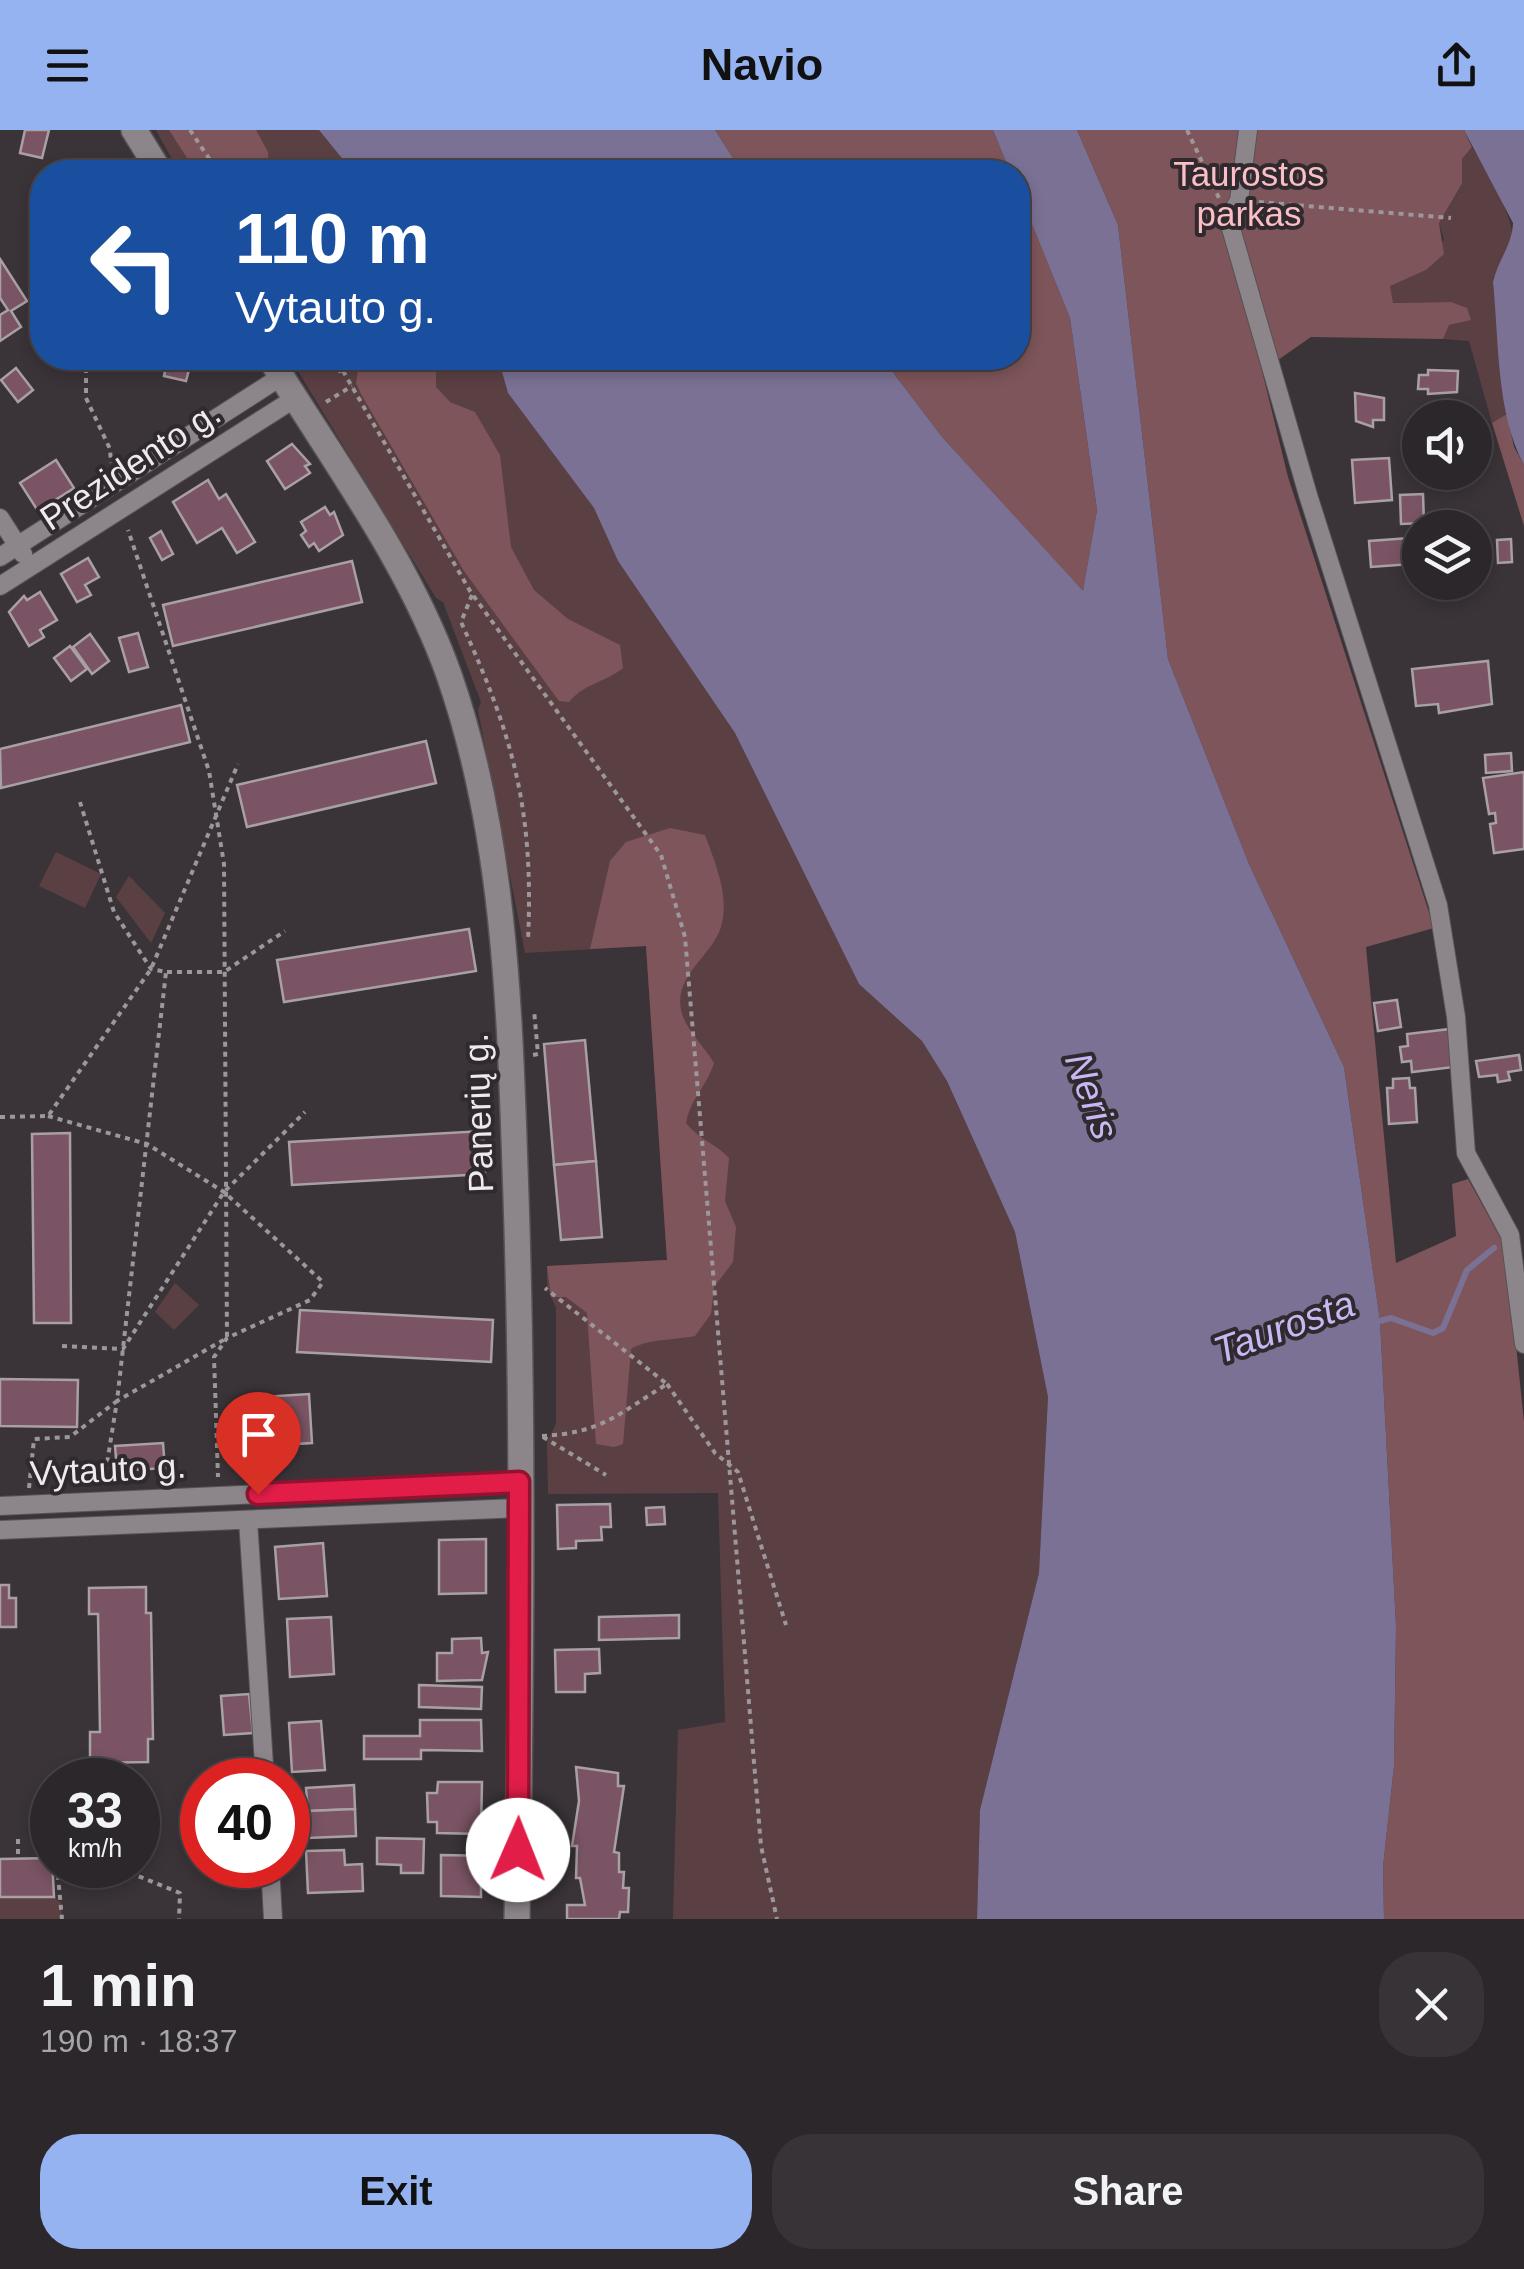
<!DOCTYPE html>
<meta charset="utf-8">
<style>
:root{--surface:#2c272b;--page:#383337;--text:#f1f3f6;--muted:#a6a5a9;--line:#484447;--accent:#95b2f1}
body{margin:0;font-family:Helvetica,sans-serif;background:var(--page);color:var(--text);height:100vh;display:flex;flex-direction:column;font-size:38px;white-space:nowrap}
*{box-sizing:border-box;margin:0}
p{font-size:32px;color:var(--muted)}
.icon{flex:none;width:55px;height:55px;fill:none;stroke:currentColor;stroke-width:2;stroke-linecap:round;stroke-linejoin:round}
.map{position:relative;height:1789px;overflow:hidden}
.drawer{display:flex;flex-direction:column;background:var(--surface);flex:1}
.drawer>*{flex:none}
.hud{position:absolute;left:30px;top:30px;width:1000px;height:210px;border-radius:40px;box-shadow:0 5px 15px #0003,0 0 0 2px var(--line);background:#1a4fa0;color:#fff;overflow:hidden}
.buttons{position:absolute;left:1402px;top:270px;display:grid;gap:20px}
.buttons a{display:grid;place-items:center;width:90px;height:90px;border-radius:50%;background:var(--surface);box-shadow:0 5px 15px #0003,0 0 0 2px var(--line);font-size:50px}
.speed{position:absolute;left:30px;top:1628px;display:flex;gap:20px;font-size:50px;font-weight:700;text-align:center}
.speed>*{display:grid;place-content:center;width:130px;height:130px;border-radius:50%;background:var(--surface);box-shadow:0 5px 15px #0003,0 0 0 2px var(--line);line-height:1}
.speed small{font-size:25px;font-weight:400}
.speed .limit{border:15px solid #d22;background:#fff;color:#111}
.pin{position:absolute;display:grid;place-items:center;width:85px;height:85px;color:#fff;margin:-102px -42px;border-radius:50% 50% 50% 0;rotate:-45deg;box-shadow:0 0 10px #0007}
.pin .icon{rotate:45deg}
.me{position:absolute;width:110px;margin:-55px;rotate:1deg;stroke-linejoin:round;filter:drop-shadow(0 0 8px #0008)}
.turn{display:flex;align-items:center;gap:35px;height:210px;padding:0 40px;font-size:45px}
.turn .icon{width:130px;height:130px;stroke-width:2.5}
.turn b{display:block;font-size:70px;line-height:85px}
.round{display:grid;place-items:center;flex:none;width:105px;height:105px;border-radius:40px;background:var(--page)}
.overview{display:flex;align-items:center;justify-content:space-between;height:170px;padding:0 40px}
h1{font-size:60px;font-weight:600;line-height:75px}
.button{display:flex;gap:20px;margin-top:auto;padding:20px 40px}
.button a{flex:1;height:115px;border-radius:40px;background:var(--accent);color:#111;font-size:40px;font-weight:600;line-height:115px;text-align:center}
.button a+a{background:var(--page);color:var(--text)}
header{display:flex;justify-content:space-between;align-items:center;height:130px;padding:0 40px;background:var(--accent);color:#111;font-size:45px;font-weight:600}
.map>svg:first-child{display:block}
.green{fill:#5b4043}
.forest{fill:#7e555a}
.water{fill:#7b7195}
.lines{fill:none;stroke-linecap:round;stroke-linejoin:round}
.stream{stroke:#7b7195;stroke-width:6}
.building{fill:#7a5464;stroke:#a9a0a4;stroke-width:2.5}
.street-casing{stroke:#565255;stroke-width:20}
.secondary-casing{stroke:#565255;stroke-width:28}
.path{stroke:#9c979b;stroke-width:4;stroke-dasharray:5 5;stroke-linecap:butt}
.street{stroke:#8c858a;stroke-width:18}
.secondary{stroke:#8c858a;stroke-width:25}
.route-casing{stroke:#92132f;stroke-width:25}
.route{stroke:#e11d48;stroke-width:18}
.labels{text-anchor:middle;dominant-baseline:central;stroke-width:8;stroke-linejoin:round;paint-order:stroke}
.park-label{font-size:35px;fill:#fabfc6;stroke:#302a2f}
.street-label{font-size:35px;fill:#eeeaed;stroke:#302a2f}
.water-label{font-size:38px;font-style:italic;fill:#c7b7f3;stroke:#302a2f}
</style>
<header><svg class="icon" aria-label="menu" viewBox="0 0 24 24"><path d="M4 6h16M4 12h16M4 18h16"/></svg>Navio<svg class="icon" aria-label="share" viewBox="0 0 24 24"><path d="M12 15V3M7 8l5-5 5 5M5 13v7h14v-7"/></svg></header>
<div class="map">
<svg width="1524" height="1789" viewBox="0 0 1524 1789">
<rect width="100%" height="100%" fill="#3a3439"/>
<!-- green -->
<g class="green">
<polygon points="156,0 319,0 353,42 179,42"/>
<path d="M1472 17C1483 33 1517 93 1512 110 1509 125 1496 136 1493 152L1507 284 1492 293 1469 211 1443 209 1451 172 1392 173 1390 155 1426 140 1444 109 1439 93 1462 55V29Z"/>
<polygon points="290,228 498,228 508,263 594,378 618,431 735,603 859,854 922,911 947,951 1015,1102 1048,1267 1039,1443 980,1680 977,1789 673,1789 678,1600 725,1592 718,1363 548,1364 547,1312 556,1294 556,1178 547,1157 547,1136 667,1130 646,816 525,823 478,580 481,572 443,472 436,468"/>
<polygon points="56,722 101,744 85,778 39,756"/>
<polygon points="129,746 165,783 151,813 116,767"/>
<polygon points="175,1153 199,1175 174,1200 155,1182"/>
<polygon points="0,1767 54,1767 61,1773 62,1789 0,1789"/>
</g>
<!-- forest -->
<g class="forest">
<polygon points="169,0 256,0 268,22 269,42 196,42"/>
<polygon points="715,0 993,0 1010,42 742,42"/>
<polygon points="1077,0 1464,0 1472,17 1462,29 1462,54 1439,93 1444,124 1426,140 1390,156 1393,173 1451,172 1467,178 1471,190 1449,195 1443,209 1311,207 1262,241 1288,347 1434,798 1366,817 1396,1133 1456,1106 1452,1054 1468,1049 1506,1118 1524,1292 1524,1789 1384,1789 1383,1737 1394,1636 1396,1496 1380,1191 1344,937 1249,734 1168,529 1118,95"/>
<polygon points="1018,60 1070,188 1097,380 1083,462 943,308 882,228 1018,228"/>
<path d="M360 228H436V257L450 272 475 282 500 325 511 417 534 460 568 489 620 515 623 538C604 553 585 553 569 572L559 571 464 441 361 264 356 253Z"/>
<polygon points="1507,284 1514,317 1524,335 1524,396 1492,293"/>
<path d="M670 698 705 705C715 733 730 766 721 797 712 826 674 845 681 880 685 899 704 916 714 933 707 956 690 969 686 993 698 1009 715 1013 729 1028L725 1071 736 1097 733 1132 714 1157 711 1184 695 1206C676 1210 646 1209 631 1219L623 1314 614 1317 596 1314 587 1183 566 1167H551L547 1136 667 1130 646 816 590 819 610 731 626 712Z"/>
</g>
<!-- water -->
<g class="water">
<polygon points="319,0 715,0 742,42 353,42"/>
<polygon points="993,0 1077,0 1118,95 1168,529 1249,734 1344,937 1380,1191 1396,1496 1394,1636 1383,1737 1384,1789 977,1789 980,1680 1039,1443 1048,1267 1015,1102 947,951 922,911 859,854 735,603 618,431 594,378 508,263 498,228 882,228 943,308 1083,461 1097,380 1070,188 1018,60 1018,42 1010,42"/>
<path d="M1464 0H1524V335C1496 283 1499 210 1493 152 1498 130 1512 116 1513 93Z"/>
</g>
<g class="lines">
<!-- stream -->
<polyline class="stream" points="1376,1192 1391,1188 1433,1203 1443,1198 1467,1140 1494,1118"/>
</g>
<!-- building -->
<g class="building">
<polygon points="25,0 49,0 42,28 20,23"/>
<polygon points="0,129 27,171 11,181 21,197 0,211 0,185 8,180 0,168"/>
<polygon points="168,228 192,228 186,251 164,246"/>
<polygon points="16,238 33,260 18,272 1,250"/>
<polygon points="1428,240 1458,241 1457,262 1428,264 1428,259 1418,259 1419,245 1428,245"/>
<polygon points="1355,263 1384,268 1384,290 1373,290 1373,297 1356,291"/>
<polygon points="292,314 310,334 305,336 310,343 285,359 267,331"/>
<polygon points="1389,328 1392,370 1355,373 1352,330"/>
<polygon points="56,330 74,358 38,381 20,353"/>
<polygon points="208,350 219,369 226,364 255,412 237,423 222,398 197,413 173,372"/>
<polygon points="1423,364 1424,393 1401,394 1400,365"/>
<polygon points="325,377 330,385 334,382 343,405 319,421 314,413 309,417 301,405 306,401 301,392"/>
<polygon points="161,401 173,424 162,430 150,408"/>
<polygon points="1409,408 1411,434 1371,437 1369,411"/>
<polygon points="1511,409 1512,432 1498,433 1497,410"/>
<polygon points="88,428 99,447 85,455 91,465 77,472 61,444"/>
<polygon points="352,431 362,472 173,516 163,475"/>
<polygon points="40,462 57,490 40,500 44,507 29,516 9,482 24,466 27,470"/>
<polygon points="138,503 148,537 129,542 119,508"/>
<polygon points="90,504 109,531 92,544 73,517"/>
<polygon points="70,516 87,539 71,551 54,528"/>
<polygon points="1488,531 1492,574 1439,583 1438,574 1416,576 1412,539"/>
<polygon points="181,575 190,612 1,658 0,619"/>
<polygon points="426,611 436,653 247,697 237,655"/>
<polygon points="1511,623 1512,641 1486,643 1485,625"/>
<polygon points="1524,642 1524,719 1494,723 1490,694 1496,693 1495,683 1489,684 1483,648"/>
<polygon points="469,799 476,841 284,872 277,830"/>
<polygon points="1397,870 1401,897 1378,901 1374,873"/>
<polygon points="1450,899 1454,937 1412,942 1411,931 1402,932 1400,917 1408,916 1407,904"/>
<polygon points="585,910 596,1031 554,1035 544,914"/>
<polygon points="1519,925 1521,940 1508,942 1510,950 1498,952 1497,945 1479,947 1476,931"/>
<polygon points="1409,948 1410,958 1415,958 1417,992 1389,994 1387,958 1393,958 1393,949"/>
<polygon points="483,1001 485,1044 292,1055 289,1012"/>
<polygon points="70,1003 71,1193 34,1193 32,1004"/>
<polygon points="596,1031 602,1107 561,1110 554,1035"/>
<polygon points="300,1180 493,1190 491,1232 297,1222"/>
<polygon points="0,1249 78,1250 77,1297 0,1296"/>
<polygon points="309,1264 312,1313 247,1317 244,1268"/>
<polygon points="163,1313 165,1338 117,1341 115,1316"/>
<polygon points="610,1374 611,1397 601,1397 602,1410 576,1411 576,1418 558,1419 557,1375"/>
<polygon points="664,1377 665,1394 647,1395 646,1378"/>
<polygon points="486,1409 486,1463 439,1464 439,1410"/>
<polygon points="323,1413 327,1466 279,1469 275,1417"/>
<polygon points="0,1455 9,1455 9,1468 16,1468 16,1497 0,1497"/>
<polygon points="146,1457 146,1483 151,1483 153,1609 148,1609 148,1632 90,1633 90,1602 100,1602 98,1484 89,1484 89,1458"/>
<polygon points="679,1485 679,1508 599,1510 599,1487"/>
<polygon points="331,1487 334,1544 290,1547 287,1489"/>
<polygon points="481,1508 482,1523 488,1522 482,1550 437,1551 437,1523 452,1523 452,1509"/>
<polygon points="599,1519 600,1543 585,1544 585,1562 556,1562 555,1520"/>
<polygon points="419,1555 482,1557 481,1579 419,1577"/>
<polygon points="249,1564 253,1603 224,1605 221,1566"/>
<polygon points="420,1590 481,1590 482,1621 421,1620 421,1629 364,1629 364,1606 420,1606"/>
<polygon points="321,1591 325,1640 292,1642 289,1593"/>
<polygon points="576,1637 618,1643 618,1656 624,1656 614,1722 619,1723 619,1742 624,1742 623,1758 629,1758 628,1782 620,1782 619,1789 567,1789 567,1775 585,1775 580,1748 576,1748 577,1716 572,1716 579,1671"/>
<polygon points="438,1652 482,1652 481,1704 437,1703 437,1692 428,1692 427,1663 437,1663"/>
<polygon points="354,1655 355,1679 308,1681 306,1658"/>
<polygon points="355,1679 356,1706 308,1708 308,1681"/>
<polygon points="377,1708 424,1709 423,1743 401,1743 401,1735 377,1734"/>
<polygon points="344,1720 345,1735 362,1734 363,1761 308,1763 306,1721"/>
<polygon points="441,1725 492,1726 492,1751 481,1751 481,1767 441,1766"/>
<polygon points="52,1728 54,1767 0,1767 0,1729"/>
</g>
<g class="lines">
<defs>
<g id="street">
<polyline points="1248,0 1239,71 1228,88 1308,365 1438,775 1456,887 1466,1023 1510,1105 1524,1214"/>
<polyline points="0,388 23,424"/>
<polyline points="0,427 282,246"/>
<polyline points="0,456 294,269"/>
<polyline points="0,1376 519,1352"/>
<polyline points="248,1390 265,1650"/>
<polyline points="0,1400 519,1378"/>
<polyline points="270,1735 273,1789"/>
</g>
<g id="secondary">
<polyline points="134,0 160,42"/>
<path d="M270 228C332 329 409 432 449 545 507 711 510 893 516 1067 524 1307 521 1548 517 1789"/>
</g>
</defs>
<!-- street casing -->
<use href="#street" class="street-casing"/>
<!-- secondary casing -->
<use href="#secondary" class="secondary-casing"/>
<!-- path -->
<g class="path">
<polyline points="190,0 218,42"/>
<polyline points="1187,0 1219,68"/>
<polyline points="1259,72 1451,88"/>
<polyline points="42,90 42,105"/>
<polyline points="86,228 86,268 110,319 111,333"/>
<polyline points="327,228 328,236 337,242 347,238 349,228"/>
<polyline points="343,241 470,461 661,725 685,807 761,1716 777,1789"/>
<polyline points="326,272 352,256"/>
<path d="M472 465 461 492C514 608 534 681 528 811"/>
<polyline points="167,842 224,842 285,801"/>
<polyline points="533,925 538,924 534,880"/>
<polyline points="48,986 147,1014 224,1062 323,1152 310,1170 227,1208 214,1227 218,1347"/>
<polyline points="0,987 48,986 151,839 238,634"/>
<polyline points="62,1216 123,1219 224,1062 305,982"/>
<polyline points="667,1254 715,1323 738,1342 786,1495"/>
<path d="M542 1306C602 1303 618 1284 667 1254L545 1158"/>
<polyline points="543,1307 606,1345"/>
<polyline points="104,1352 117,1271 227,1208 224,734 209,641 128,400"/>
<polyline points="29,1358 34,1309 70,1307 117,1271 166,842 151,839 114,782 80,672"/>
<polyline points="18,1709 18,1729"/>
<polyline points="57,1735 62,1789"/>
<polyline points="111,1735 180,1763 179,1789"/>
</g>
<!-- street -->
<use href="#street" class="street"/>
<!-- secondary -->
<use href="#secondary" class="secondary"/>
</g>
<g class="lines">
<defs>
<polyline id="route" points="258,1364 519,1352 518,1720"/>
</defs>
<!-- route casing -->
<use href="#route" class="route-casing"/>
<!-- route -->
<use href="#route" class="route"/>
</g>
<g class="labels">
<!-- park labels -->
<g class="park-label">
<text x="1249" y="43">Taurostos<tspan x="1249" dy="40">parkas</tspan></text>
</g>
<!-- street labels -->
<g class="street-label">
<text transform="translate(130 335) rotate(-33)">Prezidento g.</text>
<text transform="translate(478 983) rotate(-92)">Panerių g.</text>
<text transform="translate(108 1339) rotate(-3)">Vytauto g.</text>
</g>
<!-- water labels -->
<g class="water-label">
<text transform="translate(1092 966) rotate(70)">Neris</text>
<text transform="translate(1284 1197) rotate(-20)">Taurosta</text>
</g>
</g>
</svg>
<div class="buttons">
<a><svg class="icon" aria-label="sound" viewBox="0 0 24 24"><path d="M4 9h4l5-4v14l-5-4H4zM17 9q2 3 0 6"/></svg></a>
<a><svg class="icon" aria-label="layers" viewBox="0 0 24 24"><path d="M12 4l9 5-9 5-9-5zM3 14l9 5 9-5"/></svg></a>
</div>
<div class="speed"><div>33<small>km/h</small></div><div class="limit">40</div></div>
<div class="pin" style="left:258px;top:1364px;background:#d93025"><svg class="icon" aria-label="arrive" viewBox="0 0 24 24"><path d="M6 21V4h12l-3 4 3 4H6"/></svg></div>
<svg class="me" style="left:518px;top:1720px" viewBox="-20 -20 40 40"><circle r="19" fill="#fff"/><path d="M0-13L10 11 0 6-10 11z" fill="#e11d48"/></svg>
<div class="hud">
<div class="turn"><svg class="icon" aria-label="left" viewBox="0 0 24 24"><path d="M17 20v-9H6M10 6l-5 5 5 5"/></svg><div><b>110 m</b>Vytauto g.</div></div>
</div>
</div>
<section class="drawer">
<div class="overview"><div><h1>1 min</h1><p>190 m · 18:37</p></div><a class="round"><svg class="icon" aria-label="close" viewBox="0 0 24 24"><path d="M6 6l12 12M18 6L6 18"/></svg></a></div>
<div class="button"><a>Exit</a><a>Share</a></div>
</section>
